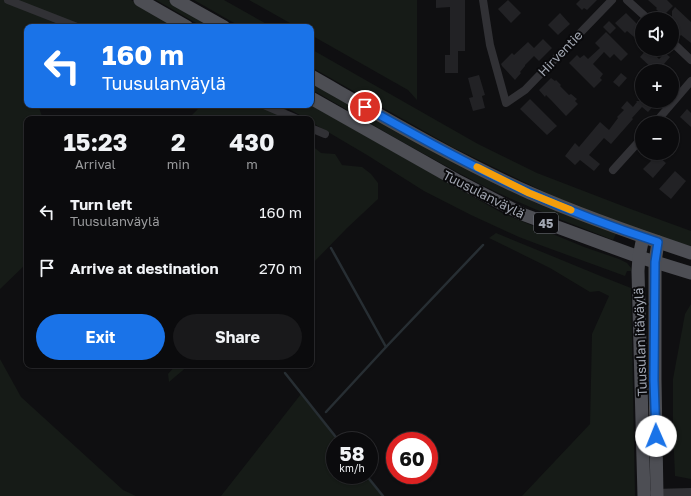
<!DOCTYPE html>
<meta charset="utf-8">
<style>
:root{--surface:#0b0b0d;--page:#19191b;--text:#f1f3f6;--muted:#9a9b9d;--line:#2b2b2e;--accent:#1a73e8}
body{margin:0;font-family:"Golos Text",sans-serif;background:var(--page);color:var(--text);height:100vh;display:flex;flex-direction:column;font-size:15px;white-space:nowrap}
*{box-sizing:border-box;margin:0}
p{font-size:13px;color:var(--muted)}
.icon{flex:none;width:22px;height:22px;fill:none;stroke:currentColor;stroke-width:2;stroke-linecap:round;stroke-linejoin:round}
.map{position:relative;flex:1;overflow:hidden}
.drawer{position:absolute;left:24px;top:116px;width:290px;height:252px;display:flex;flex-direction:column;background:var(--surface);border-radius:8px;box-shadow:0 1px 3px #0004,0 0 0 1px var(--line)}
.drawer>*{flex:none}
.guide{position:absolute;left:24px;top:24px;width:290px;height:84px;border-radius:8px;box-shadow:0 1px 3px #0004,0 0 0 1px var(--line);background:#1a73e8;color:#fff;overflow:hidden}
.tools{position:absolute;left:635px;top:12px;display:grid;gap:8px}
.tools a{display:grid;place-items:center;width:44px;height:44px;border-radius:50%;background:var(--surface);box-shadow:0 1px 3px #0004,0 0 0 1px var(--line);font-size:20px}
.speed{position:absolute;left:326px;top:432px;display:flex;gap:8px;font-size:20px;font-weight:700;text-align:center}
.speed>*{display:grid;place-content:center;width:52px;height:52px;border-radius:50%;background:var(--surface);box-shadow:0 1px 3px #0004,0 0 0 1px var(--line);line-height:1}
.speed small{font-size:10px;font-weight:400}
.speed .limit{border:6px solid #d22;background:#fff;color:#111}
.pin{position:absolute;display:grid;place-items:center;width:34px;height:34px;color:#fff;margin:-17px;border:2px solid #fff;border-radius:50%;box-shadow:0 1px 4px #0007}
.me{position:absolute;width:44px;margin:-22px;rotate:359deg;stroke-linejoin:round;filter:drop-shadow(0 0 3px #0008)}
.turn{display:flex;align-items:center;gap:14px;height:84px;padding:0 12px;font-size:18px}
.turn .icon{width:52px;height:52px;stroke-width:2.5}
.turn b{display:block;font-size:28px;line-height:34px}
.eta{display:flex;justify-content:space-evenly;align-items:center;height:68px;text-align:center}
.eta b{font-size:24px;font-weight:700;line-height:28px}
.primary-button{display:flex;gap:8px;margin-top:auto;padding:8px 12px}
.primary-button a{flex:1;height:46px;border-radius:24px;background:var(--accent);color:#fff;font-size:16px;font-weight:700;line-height:46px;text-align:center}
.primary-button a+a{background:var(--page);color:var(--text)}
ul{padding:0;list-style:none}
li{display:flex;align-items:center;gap:12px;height:56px;padding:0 12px}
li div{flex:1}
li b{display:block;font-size:15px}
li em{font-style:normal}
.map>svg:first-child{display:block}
.green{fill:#161b17}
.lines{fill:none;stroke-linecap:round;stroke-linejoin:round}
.stream{stroke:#272e33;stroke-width:2.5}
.building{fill:#222225}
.street{stroke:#313135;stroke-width:8}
.primary{stroke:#4d4e54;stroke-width:13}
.route-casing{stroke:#114b97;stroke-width:10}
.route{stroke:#1a73e8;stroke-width:7}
.slow{stroke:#f59e0b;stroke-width:7}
.labels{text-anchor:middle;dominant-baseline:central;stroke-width:4;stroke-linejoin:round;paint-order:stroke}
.shield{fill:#0a0a0c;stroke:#747780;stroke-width:1}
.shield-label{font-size:12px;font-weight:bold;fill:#a1a6b1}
.street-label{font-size:13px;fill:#a1a6b1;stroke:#0a0a0c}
</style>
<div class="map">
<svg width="691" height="496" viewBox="0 0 691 496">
<rect width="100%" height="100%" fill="#0f0f11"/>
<!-- green -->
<g class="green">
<polygon points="0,0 131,0 179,27 27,27 27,105 38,105 43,119 27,119 27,263 0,289"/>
<polygon points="156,0 168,0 215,27 203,27"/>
<polygon points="194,0 224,0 272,27 241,27"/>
<polygon points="249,0 417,0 417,100 408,90 311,35 311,27 297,27"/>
<polygon points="311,49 478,144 537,173 628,208 691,231 691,246 665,239 555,197 452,147 311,67"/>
<path d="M311 82 489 180 538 204 616 234 613 240C570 223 526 207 484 186 425 156 368 122 311 89Z"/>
<polygon points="202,105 311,105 502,213 584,247 619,259 627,263 631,268 631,271 627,271 625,276 540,245 519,237 471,215 424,191 367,155 311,122 311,119 307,119 287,108 285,119 188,119"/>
<polygon points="311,145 321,153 335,154 342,165 362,167 371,174 378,183 378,199 347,228 311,265"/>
<polygon points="496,233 603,277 631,288 635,496 522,496 590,424 592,334 609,296 599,291 590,292 550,268 489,238"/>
<polygon points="691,304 691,479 675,476 673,429 673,379 685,314"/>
<polygon points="0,359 21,397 123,490 136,496 0,496"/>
<polygon points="176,365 189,365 169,382 168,374"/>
<polygon points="301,394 339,441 335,441 335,475 366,475 383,496 221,496"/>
</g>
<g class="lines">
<!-- stream -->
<g class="stream">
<polyline points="331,248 386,347"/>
<polyline points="285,373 339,441"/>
<polyline points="326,412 386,347 483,245"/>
<polyline points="366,475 383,496"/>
</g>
</g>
<!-- building -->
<g class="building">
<polygon points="436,0 465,0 465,51 458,51 458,73 445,73 445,55 450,55 450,7 436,8"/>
<polygon points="508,0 521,13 511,23 498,9"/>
<polygon points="580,0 597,0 587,10 584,8 582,10 576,4"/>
<polygon points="648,0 667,0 673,6 663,16 656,9 657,8"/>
<polygon points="675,7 691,22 691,43 681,35 680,36 675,31 676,30 672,25 672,11"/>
<polygon points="560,13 570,24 558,35 548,25"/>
<polygon points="626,13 642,29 634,37 627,31 625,33 615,23"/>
<polygon points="609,21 616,28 610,34 603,27"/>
<polygon points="606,32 628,54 621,61 614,54 610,58 604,52 593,64 603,74 600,78 602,80 594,88 569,63 577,55 580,58 584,55 588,59 600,48 595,43"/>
<polygon points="543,39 552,48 539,61 534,56 525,65 525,66 520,72 521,73 515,80 502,66 501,64 512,53 514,55 528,42 534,48"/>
<polygon points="647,49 649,49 659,59 665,53 670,57 664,64 671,71 655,71 640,57"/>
<polygon points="621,73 627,78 619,87 613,82"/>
<polygon points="479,75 485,95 482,96 485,108 473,111 469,98 473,97 468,78"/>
<polygon points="551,78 555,81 556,80 561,85 560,86 569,95 571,94 577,99 575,101 578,104 566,116 551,100 546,95 545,97 539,90"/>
<polygon points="530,99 557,126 547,135 520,109"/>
<polygon points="627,101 633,107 637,102 636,101 658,101 648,112 642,107 632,118 633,119 611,144 604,138 589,155 600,164 594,171 580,160 575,165 565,156 575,143 579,147 600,122 609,130 618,118 617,117 624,110 621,108"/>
<polygon points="687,109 691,113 691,127 680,117"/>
<polygon points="651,153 655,153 666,163 653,178 643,169 651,161 647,157"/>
<polygon points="675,171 686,181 671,199 659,189"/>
</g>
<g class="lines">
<!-- street -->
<g class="street">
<polyline points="8,0 77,27"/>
<polyline points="483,0 490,45 506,103 525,90 612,0"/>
<polyline points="627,0 648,19"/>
<polyline points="672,42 691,60"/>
<polyline points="264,105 297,119"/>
<polyline points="655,123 691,81"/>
<polyline points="311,127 313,129 325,134"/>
<polyline points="613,170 642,138"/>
<polyline points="654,493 691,492"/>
</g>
<!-- primary -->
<g class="primary">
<polyline points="140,0 187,27"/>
<polyline points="176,0 224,27"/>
<path d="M311 76C383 117 454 159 530 193 582 216 637 235 691 253"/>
<polyline points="311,98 456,180 522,214 639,257 691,273"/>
<polyline points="643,237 639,257 638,271 644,496"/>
<polyline points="657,496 655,380 655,262 658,242"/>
</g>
</g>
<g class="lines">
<defs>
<path id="route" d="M365 107C419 137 474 168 530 193 572 212 615 228 658 242L655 262 654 380 656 436"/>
</defs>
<!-- route casing -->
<use href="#route" class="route-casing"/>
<!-- route -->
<use href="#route" class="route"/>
<!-- slow -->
<polyline class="slow" points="477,167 529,193 571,210"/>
</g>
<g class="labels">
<!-- shield labels -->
<rect class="shield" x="534" y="213" width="24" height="20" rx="3"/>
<g class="shield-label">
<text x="546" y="223">45</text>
</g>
<!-- street labels -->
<g class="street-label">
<text transform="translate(560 53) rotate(-46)">Hirventie</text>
<text transform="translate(484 194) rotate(27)">Tuusulanväylä</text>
<text transform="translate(640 342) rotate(-92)">Tuusulan itäväylä</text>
</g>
</g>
</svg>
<div class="tools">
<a><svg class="icon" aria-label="sound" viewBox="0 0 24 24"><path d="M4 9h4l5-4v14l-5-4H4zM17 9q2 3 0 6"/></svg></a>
<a>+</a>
<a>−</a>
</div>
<div class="speed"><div>58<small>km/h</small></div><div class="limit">60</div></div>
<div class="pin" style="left:365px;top:107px;background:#d93025"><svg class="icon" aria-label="arrive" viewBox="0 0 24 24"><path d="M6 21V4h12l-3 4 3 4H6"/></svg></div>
<svg class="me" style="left:656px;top:436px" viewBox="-20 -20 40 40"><circle r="19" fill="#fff"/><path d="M0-13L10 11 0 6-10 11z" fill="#1a73e8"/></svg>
<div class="guide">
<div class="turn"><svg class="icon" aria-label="left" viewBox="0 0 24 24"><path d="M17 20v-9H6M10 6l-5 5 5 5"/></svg><div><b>160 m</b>Tuusulanväylä</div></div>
</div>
<section class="drawer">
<div class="eta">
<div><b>15:23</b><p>Arrival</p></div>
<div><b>2</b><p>min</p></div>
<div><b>430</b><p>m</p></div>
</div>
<ul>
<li><svg class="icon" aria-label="left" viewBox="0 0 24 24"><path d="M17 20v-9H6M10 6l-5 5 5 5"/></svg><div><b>Turn left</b><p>Tuusulanväylä</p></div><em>160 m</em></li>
<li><svg class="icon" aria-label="arrive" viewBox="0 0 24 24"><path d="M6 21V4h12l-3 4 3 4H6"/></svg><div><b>Arrive at destination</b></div><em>270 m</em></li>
</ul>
<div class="primary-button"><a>Exit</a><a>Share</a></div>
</section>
</div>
